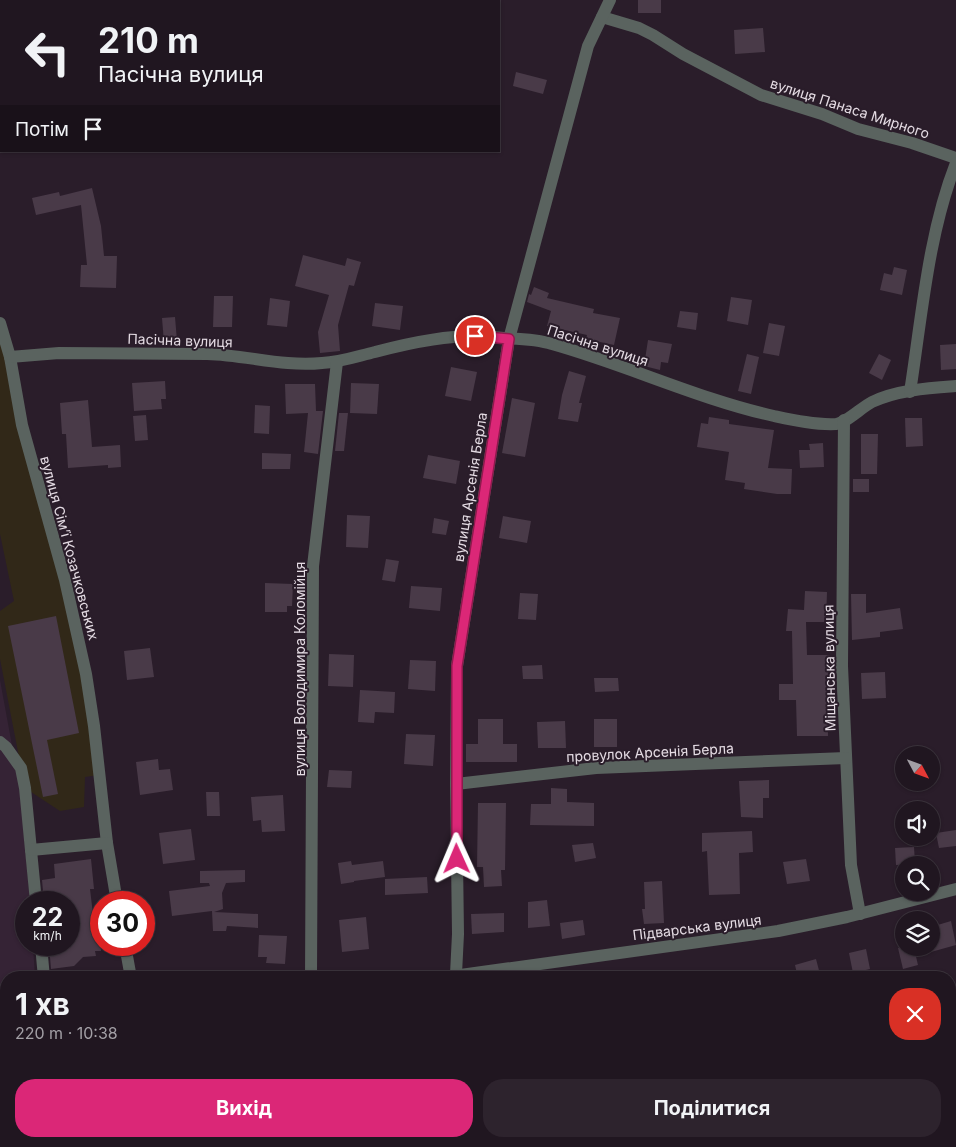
<!DOCTYPE html>
<html lang="uk">
<meta charset="utf-8">
<style>
:root{--surface:#201620;--page:#2d232d;--text:#f1f3f6;--muted:#a29fa5;--line:#3d353e;--accent:#db2777}
body{margin:0;font-family:Inter,sans-serif;background:var(--page);color:var(--text);height:100vh;display:flex;flex-direction:column;font-size:19px;white-space:nowrap}
*{box-sizing:border-box;margin:0}
p{font-size:16px;color:var(--muted)}
.icon{flex:none;width:28px;height:28px;fill:none;stroke:currentColor;stroke-width:2;stroke-linecap:round;stroke-linejoin:round}
.map{position:relative;flex:1;overflow:hidden}
.drawer{position:absolute;left:0px;top:971px;width:956px;height:176px;display:flex;flex-direction:column;background:var(--surface);border-radius:20px 20px 0 0;box-shadow:0 1px 4px #0004,0 0 0 1px var(--line)}
.drawer>*{flex:none}
.guide{position:absolute;left:0px;top:0px;width:500px;height:152px;box-shadow:0 1px 4px #0004,0 0 0 1px var(--line);background:#201620;color:var(--text);overflow:hidden}
.needle{width:32px;rotate:131deg}
.tools{position:absolute;left:895px;top:746px;display:grid;gap:10px}
.tools a{display:grid;place-items:center;width:45px;height:45px;border-radius:50%;background:var(--surface);box-shadow:0 1px 4px #0004,0 0 0 1px var(--line);font-size:25px}
.speed{position:absolute;left:15px;top:891px;display:flex;gap:10px;font-size:25px;font-weight:700;text-align:center}
.speed>*{display:grid;place-content:center;width:65px;height:65px;border-radius:50%;background:var(--surface);box-shadow:0 1px 4px #0004,0 0 0 1px var(--line);line-height:1}
.speed small{font-size:12px;font-weight:400}
.speed .limit{border:8px solid #d22;background:#fff;color:#111}
.pin{position:absolute;display:grid;place-items:center;width:42px;height:42px;color:#fff;margin:-21px;border:2px solid #fff;border-radius:50%;box-shadow:0 1px 5px #0007}
.me{position:absolute;width:55px;margin:-28px;rotate:359deg;stroke-linejoin:round;filter:drop-shadow(0 0 4px #0008)}
.turn{display:flex;align-items:center;gap:18px;height:105px;padding:0 15px;font-size:22px}
.turn .icon{width:65px;height:65px;stroke-width:2.5}
.turn b{display:block;font-size:35px;line-height:42px}
.then{display:flex;align-items:center;height:48px;padding:0 15px;background:#0003;gap:10px;font-size:19px}
.round{display:grid;place-items:center;flex:none;width:52px;height:52px;border-radius:20px;background:var(--page)}
.headline{display:flex;align-items:center;justify-content:space-between;height:85px;padding:0 15px}
h1{font-size:30px;font-weight:700;line-height:38px}
.cta{display:flex;gap:10px;margin-top:auto;padding:10px 15px}
.cta a{flex:1;height:58px;border-radius:20px;background:var(--accent);color:#fff;font-size:20px;font-weight:700;line-height:58px;text-align:center}
.cta a+a{background:var(--page);color:var(--text)}
.map>svg:first-child{display:block}
.industrial{fill:#312818}
.built{fill:#352335}
.building{fill:#493a48}
.lines{fill:none;stroke-linecap:round;stroke-linejoin:round}
.minor{stroke:#5a635f;stroke-width:12}
.route-casing{stroke:#8e194d;stroke-width:12}
.route{stroke:#db2777;stroke-width:9}
.labels{text-anchor:middle;dominant-baseline:central;stroke-width:4;stroke-linejoin:round;paint-order:stroke}
.street-label{font-size:14px;fill:#e4dbe3;stroke:#2a1d2a}
</style>
<div class="map">
<svg width="956" height="1147" viewBox="0 0 956 1147">
<rect width="100%" height="100%" fill="#2a1d2a"/>
<!-- industrial -->
<polygon class="industrial" points="0,329 73,610 99,775 85,777 84,807 60,811 25,788 0,659 0,611 14,601 0,534"/>
<!-- built -->
<polygon class="built" points="0,680 20,789 30,902 26,902 26,945 33,945 35,977 6,978 6,985 0,986"/>
<!-- building -->
<g class="building">
<rect x="638" y="0" width="23" height="13"/>
<polygon points="763,28 765,52 735,54 734,30"/>
<polygon points="516,72 547,80 543,94 513,86"/>
<polygon points="92,188 101,226 104,256 117,256 116,288 80,287 81,265 87,265 81,205 36,215 32,198 59,192 60,196"/>
<polygon points="303,255 345,266 347,258 361,262 354,286 349,285 338,325 340,351 320,353 318,332 329,295 295,286"/>
<polygon points="894,267 907,270 902,295 880,290 884,273 892,275"/>
<polygon points="534,287 549,293 547,298 594,309 593,313 620,318 614,345 586,339 587,335 547,326 551,311 527,302 529,294 531,295"/>
<polygon points="214,296 233,296 232,327 213,327"/>
<polygon points="731,297 752,300 748,325 727,321"/>
<polygon points="270,298 290,301 287,327 267,325"/>
<polygon points="375,303 403,306 400,330 372,326"/>
<polygon points="680,311 698,313 696,330 677,327"/>
<polygon points="175,317 177,341 164,343 162,318"/>
<polygon points="769,323 785,326 779,356 763,353"/>
<polygon points="648,340 672,344 668,363 661,362 660,370 644,366"/>
<polygon points="956,344 956,369 941,370 940,345"/>
<polygon points="747,354 759,357 751,394 738,391"/>
<polygon points="879,354 891,360 882,380 869,373"/>
<polygon points="451,367 477,372 471,401 445,396"/>
<polygon points="569,371 586,376 579,403 582,403 578,422 558,419 562,395"/>
<polygon points="165,381 166,399 161,399 162,409 134,411 132,383"/>
<polygon points="351,383 379,384 377,414 350,413"/>
<polygon points="285,384 315,384 316,411 323,411 318,454 304,452 308,413 286,414"/>
<polygon points="512,398 535,403 525,457 502,453"/>
<polygon points="88,400 92,447 120,445 121,467 108,468 108,465 68,468 66,434 62,434 60,403"/>
<polygon points="255,405 270,406 269,434 254,433"/>
<polygon points="339,413 348,413 344,451 335,451"/>
<polygon points="146,415 148,440 135,441 133,416"/>
<polygon points="709,417 729,420 729,424 774,430 768,468 792,469 791,494 777,494 744,489 745,483 725,480 729,452 697,447 701,423 708,424"/>
<polygon points="905,418 922,418 923,446 906,447"/>
<polygon points="861,434 878,434 877,474 861,474"/>
<polygon points="823,443 824,467 800,468 799,450 810,450 809,444"/>
<polygon points="262,453 291,454 290,469 262,469"/>
<polygon points="428,455 460,461 456,484 423,478"/>
<rect x="853" y="479" width="16" height="13"/>
<polygon points="347,515 370,516 368,548 346,547"/>
<polygon points="503,516 531,521 527,543 499,538"/>
<polygon points="434,518 449,521 446,535 432,533"/>
<polygon points="386,559 399,561 395,582 382,580"/>
<polygon points="265,583 293,584 292,606 287,606 287,612 265,612"/>
<polygon points="411,586 442,588 440,611 409,608"/>
<polygon points="805,591 827,592 826,622 806,622 807,655 830,655 829,686 827,686 828,736 797,736 796,700 779,700 779,684 793,684 792,631 786,631 788,609 804,610"/>
<polygon points="520,593 538,594 536,620 518,619"/>
<polygon points="851,594 866,594 866,613 900,608 903,629 880,632 880,637 852,640"/>
<polygon points="56,616 79,733 47,740 58,794 43,797 8,626"/>
<polygon points="150,648 154,677 127,680 124,651"/>
<polygon points="329,654 354,655 353,687 328,686"/>
<polygon points="410,660 436,661 435,691 408,689"/>
<polygon points="542,665 543,679 523,679 522,666"/>
<polygon points="885,672 886,698 862,699 861,673"/>
<polygon points="594,678 618,678 619,691 595,692"/>
<polygon points="360,690 395,692 394,713 375,712 374,723 358,722"/>
<polygon points="478,719 503,719 503,744 517,744 517,762 466,762 466,744 478,744"/>
<rect x="594" y="719" width="23" height="28"/>
<polygon points="565,721 566,748 538,748 537,722"/>
<polygon points="406,734 435,735 433,766 404,764"/>
<polygon points="158,759 159,770 170,769 173,790 140,795 136,762"/>
<polygon points="329,770 352,771 351,788 327,787"/>
<polygon points="769,780 769,798 763,798 763,818 741,817 739,781"/>
<polygon points="551,788 567,789 567,802 594,803 594,826 530,825 531,804 551,804"/>
<polygon points="206,792 219,792 220,816 207,816"/>
<polygon points="283,795 285,831 262,832 261,820 253,821 251,797"/>
<polygon points="478,803 506,803 505,870 501,870 502,886 484,887 483,867 477,867"/>
<polygon points="191,829 195,860 163,864 159,833"/>
<polygon points="956,830 956,846 939,848 936,833"/>
<polygon points="752,831 753,852 739,853 740,894 709,895 707,851 702,852 702,833"/>
<polygon points="593,843 596,858 575,862 572,845"/>
<polygon points="914,847 915,864 896,865 895,848"/>
<polygon points="91,859 94,889 90,889 95,931 99,931 101,951 95,951 96,956 83,957 74,966 51,969 49,945 69,945 69,902 44,902 42,880 55,878 54,864"/>
<polygon points="806,859 810,881 787,884 783,862"/>
<polygon points="351,861 352,865 383,861 385,877 354,881 354,882 341,884 338,863"/>
<polygon points="245,870 245,882 226,883 222,893 223,909 214,912 258,914 258,928 227,926 226,931 213,931 212,911 172,916 169,891 210,886 209,883 200,883 200,871"/>
<polygon points="427,877 428,893 385,895 385,879"/>
<polygon points="662,881 664,923 644,924 642,909 645,909 644,882"/>
<polygon points="547,900 550,926 528,928 528,902"/>
<polygon points="504,913 504,932 472,934 471,914"/>
<polygon points="366,917 369,949 342,952 339,920"/>
<polygon points="583,920 585,935 562,939 560,923"/>
<polygon points="951,921 956,945 931,952 931,927"/>
<polygon points="259,935 287,936 285,964 266,963 267,957 258,957"/>
<polygon points="898,948 914,948 918,965 903,969"/>
<polygon points="866,949 870,969 853,973 849,953"/>
<polygon points="816,959 821,978 798,978 795,965"/>
</g>
<g class="lines">
<!-- minor -->
<g class="minor">
<polyline points="89,1 92,0"/>
<polyline points="602,17 639,28 653,35 683,54 761,95 822,114 858,129 912,143 956,158"/>
<polyline points="0,50 1,50"/>
<polyline points="0,323 10,357 22,425 65,580 86,674 94,726 107,843 117,902"/>
<path d="M10 357 59 353 207 354C246 355 283 367 322 363 341 362 358 356 375 352 413 342 452 334 491 337 511 339 533 338 552 344 627 365 698 399 774 416 793 420 816 425 836 424 846 423 862 407 872 402 897 390 929 388 956 386"/>
<path d="M910 392C922 315 928 235 956 163"/>
<polyline points="844,420 842,666 851,865 860,914"/>
<polyline points="0,742 6,747 21,768 25,788 36,902"/>
<polyline points="456,784 596,768 846,758"/>
<polyline points="31,850 107,843"/>
<polyline points="41,945 44,978"/>
<polyline points="125,945 131,978"/>
<polyline points="456,974 458,934 456,784 457,666 509,339 588,46 610,0"/>
<polyline points="311,978 313,566 337,362"/>
<polyline points="439,978 778,931 847,917 956,889"/>
<polyline points="0,1000 6,1000"/>
<polyline points="172,1141 172,1147"/>
</g>
</g>
<g class="lines">
<defs>
<polyline id="route" points="457,859 457,666 509,339 475,336"/>
</defs>
<!-- route casing -->
<use href="#route" class="route-casing"/>
<!-- route -->
<use href="#route" class="route"/>
</g>
<g class="labels">
<!-- street labels -->
<g class="street-label">
<text transform="translate(850 108) rotate(18)">вулиця Панаса Мирного</text>
<text transform="translate(180 340) rotate(2)">Пасічна вулиця</text>
<text transform="translate(598 345) rotate(18)">Пасічна вулиця</text>
<text transform="translate(470 487) rotate(-81)">вулиця Арсенія Берла</text>
<text transform="translate(70 548) rotate(75)">вулиця Сімʼї Козачковських</text>
<text transform="translate(829 668) rotate(-91)">Міщанська вулиця</text>
<text transform="translate(299 669) rotate(-90)">вулиця Володимира Коломійця</text>
<text transform="translate(650 752) rotate(-3)">провулок Арсенія Берла</text>
<text transform="translate(697 927) rotate(-7)">Підварська вулиця</text>
</g>
</g>
</svg>
<div class="tools">
<a><svg class="needle" viewBox="-14 -14 28 28"><path d="M0-13l5 13h-10z" fill="#e53935"/><path d="M0 13l5-13h-10z" fill="#a29fa5"/></svg></a>
<a><svg class="icon" aria-label="sound" viewBox="0 0 24 24"><path d="M4 9h4l5-4v14l-5-4H4zM17 9q2 3 0 6"/></svg></a>
<a><svg class="icon" aria-label="search" viewBox="0 0 24 24"><circle cx="10" cy="10" r="6"/><path d="M15 15l6 6"/></svg></a>
<a><svg class="icon" aria-label="layers" viewBox="0 0 24 24"><path d="M12 4l9 5-9 5-9-5zM3 14l9 5 9-5"/></svg></a>
</div>
<div class="speed"><div>22<small>km/h</small></div><div class="limit">30</div></div>
<div class="pin" style="left:475px;top:336px;background:#d93025"><svg class="icon" aria-label="arrive" viewBox="0 0 24 24"><path d="M6 21V4h12l-3 4 3 4H6"/></svg></div>
<svg class="me" style="left:457px;top:859px" viewBox="-20 -20 40 40"><path d="M0-17L14 15 0 8-14 15z" fill="#db2777" stroke="#fff" stroke-width="4"/></svg>
<div class="guide">
<div class="turn"><svg class="icon" aria-label="left" viewBox="0 0 24 24"><path d="M17 20v-9H6M10 6l-5 5 5 5"/></svg><div><b>210 m</b>Пасічна вулиця</div></div>
<div class="then">Потім<svg class="icon" aria-label="arrive" viewBox="0 0 24 24"><path d="M6 21V4h12l-3 4 3 4H6"/></svg></div>
</div>
<section class="drawer">
<div class="headline"><div><h1>1 хв</h1><p>220 m · 10:38</p></div><a class="round" style="background:#d93025;color:#fff"><svg class="icon" aria-label="close" viewBox="0 0 24 24"><path d="M6 6l12 12M18 6L6 18"/></svg></a></div>
<div class="cta"><a>Вихід</a><a>Поділитися</a></div>
</section>
</div>
